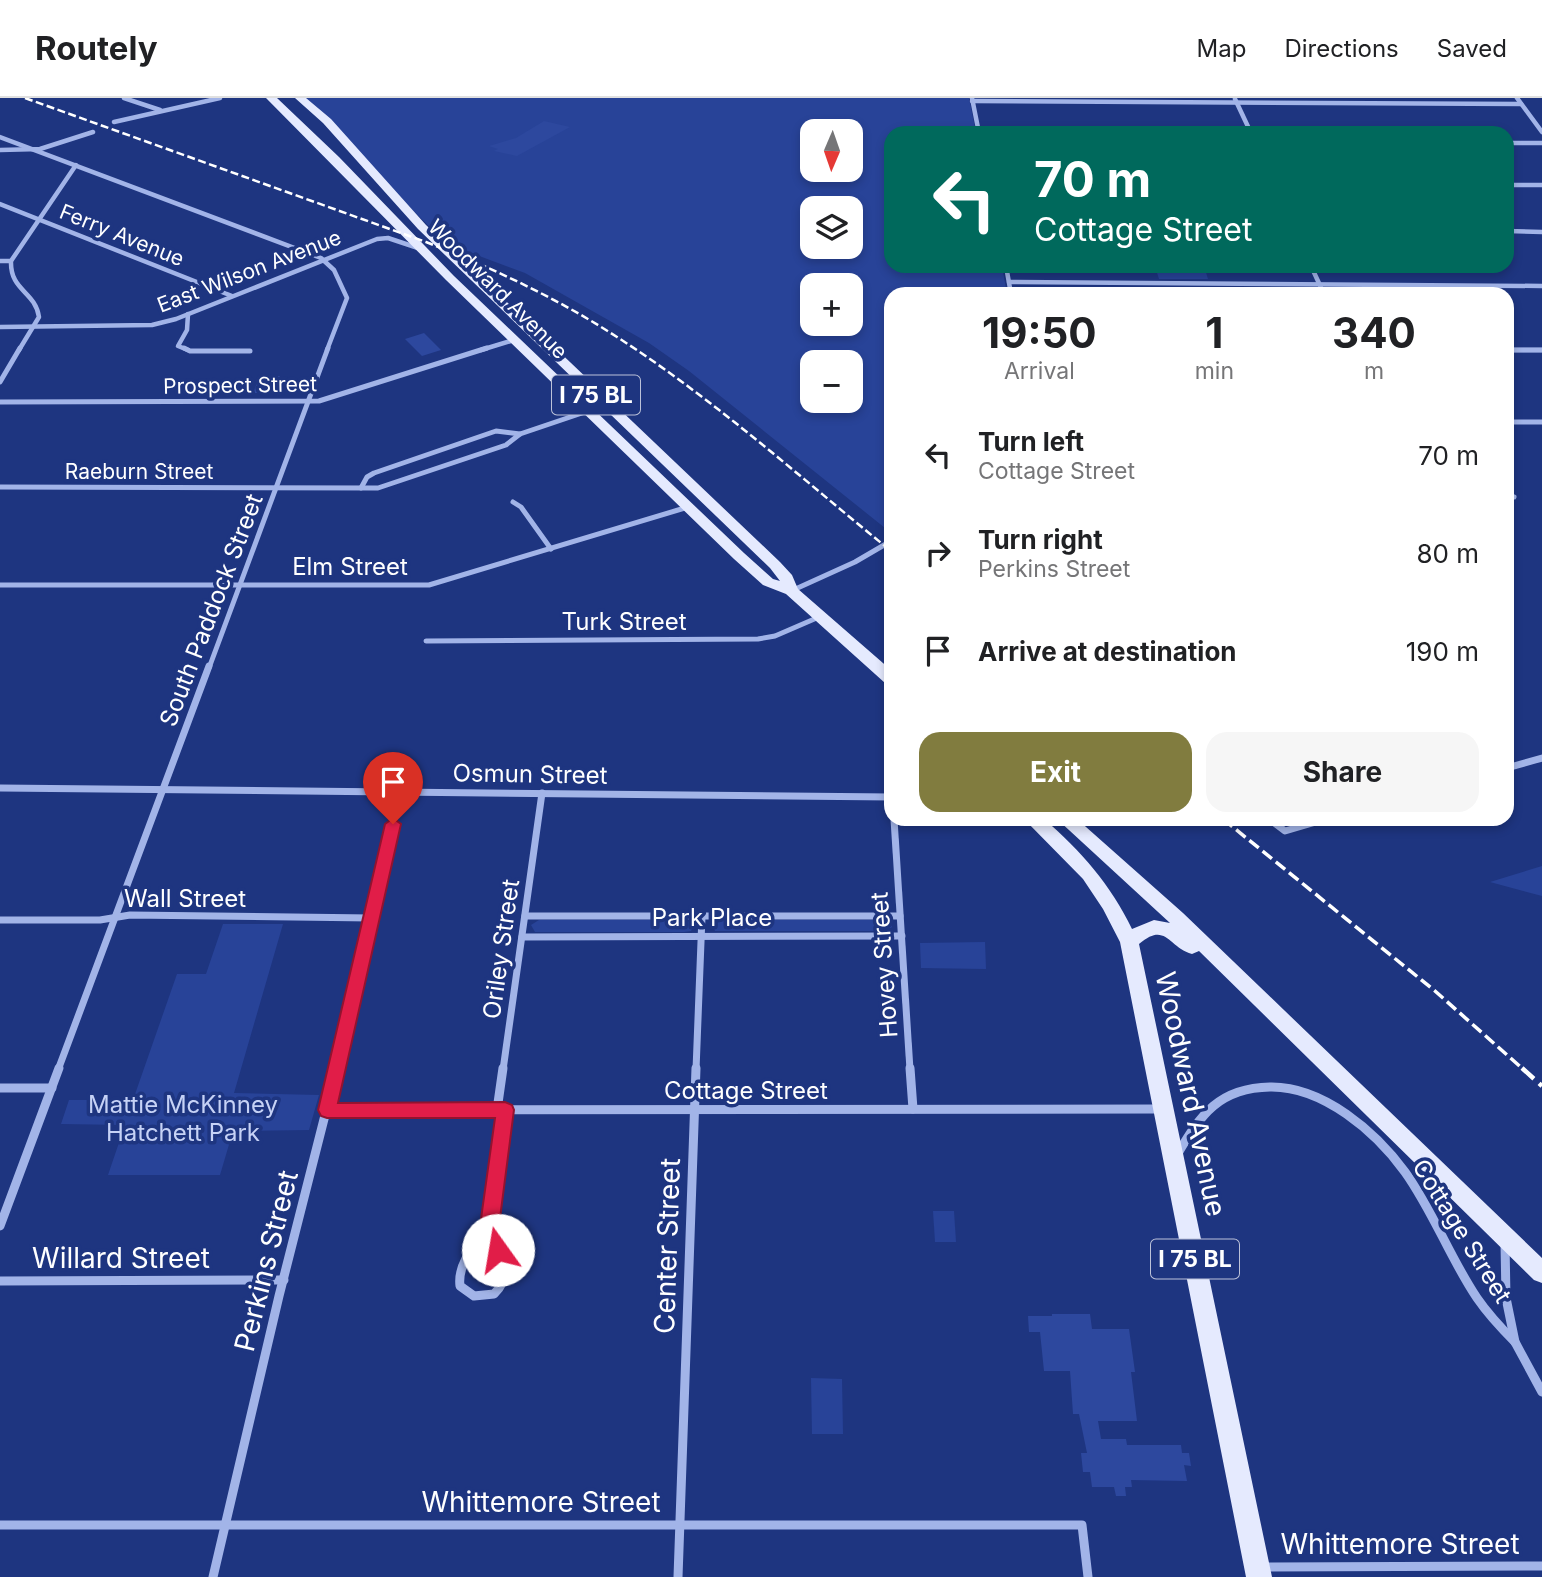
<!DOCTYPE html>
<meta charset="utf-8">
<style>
:root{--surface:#fff;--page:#f6f6f6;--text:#202124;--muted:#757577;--line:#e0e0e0;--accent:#817c3f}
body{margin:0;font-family:Inter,sans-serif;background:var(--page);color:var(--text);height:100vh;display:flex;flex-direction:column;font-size:26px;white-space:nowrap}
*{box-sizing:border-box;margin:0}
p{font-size:23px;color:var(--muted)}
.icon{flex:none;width:38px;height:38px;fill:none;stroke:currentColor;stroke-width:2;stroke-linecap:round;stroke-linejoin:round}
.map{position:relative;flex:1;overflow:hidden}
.sheet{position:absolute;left:884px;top:189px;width:630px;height:539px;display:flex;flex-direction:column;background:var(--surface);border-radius:21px;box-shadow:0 4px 10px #0003}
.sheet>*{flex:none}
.top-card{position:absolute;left:884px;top:28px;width:630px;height:147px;border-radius:21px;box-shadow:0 4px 10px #0003;background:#00695c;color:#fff;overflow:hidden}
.needle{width:46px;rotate:182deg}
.controls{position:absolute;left:800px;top:21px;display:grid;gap:14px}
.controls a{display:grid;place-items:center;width:63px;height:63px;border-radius:14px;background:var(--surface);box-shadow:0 4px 10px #0003;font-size:35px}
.pin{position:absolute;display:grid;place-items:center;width:60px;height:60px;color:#fff;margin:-72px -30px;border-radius:50% 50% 50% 0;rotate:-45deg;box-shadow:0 0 7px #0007}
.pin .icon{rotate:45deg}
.me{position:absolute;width:77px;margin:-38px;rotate:347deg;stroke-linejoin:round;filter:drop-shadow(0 0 5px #0008)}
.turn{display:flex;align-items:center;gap:24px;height:147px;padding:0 35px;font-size:32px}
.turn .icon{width:91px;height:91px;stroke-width:2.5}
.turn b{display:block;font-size:49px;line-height:60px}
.eta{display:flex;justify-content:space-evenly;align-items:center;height:119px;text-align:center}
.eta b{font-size:42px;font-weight:700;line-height:49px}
.action{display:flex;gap:14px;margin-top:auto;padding:14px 35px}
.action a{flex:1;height:80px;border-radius:21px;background:var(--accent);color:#fff;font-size:28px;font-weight:700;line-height:80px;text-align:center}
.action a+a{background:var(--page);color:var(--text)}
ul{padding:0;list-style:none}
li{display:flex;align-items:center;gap:21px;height:98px;padding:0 35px}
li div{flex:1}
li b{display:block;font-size:26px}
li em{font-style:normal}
header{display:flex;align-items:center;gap:42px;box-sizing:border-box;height:98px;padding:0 35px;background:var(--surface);border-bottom:2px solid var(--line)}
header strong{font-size:33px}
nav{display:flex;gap:38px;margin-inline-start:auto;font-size:24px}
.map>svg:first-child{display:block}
.green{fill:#284398;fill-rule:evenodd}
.building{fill:#2d489e}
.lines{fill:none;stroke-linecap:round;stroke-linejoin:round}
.street-far3{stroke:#a2b4e8;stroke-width:4.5}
.street-far2{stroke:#a2b4e8;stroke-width:5}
.street-far1{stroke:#a2b4e8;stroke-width:7}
.street{stroke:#a2b4e8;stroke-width:9}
.primary{fill:#e5eafe;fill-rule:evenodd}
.rail-far2{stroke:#fff;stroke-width:2.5;stroke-dasharray:8 3.5;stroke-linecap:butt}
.rail-far1{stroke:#fff;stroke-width:3.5;stroke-dasharray:12 5;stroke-linecap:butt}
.rail{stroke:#fff;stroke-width:4.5;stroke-dasharray:16 7;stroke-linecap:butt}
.route{fill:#e11d48;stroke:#92132f;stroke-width:2}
.labels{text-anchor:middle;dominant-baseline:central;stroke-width:7;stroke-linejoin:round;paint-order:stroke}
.far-street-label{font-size:21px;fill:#fff;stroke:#1e3580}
.shield{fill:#1e3580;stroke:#bcc2d9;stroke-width:2}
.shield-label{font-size:23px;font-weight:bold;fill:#fff}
.street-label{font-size:24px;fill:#fff;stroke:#1e3580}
.park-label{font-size:24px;fill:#c6d2f6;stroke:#1e3580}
.near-street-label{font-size:28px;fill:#fff;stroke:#1e3580}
</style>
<header>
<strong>Routely</strong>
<nav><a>Map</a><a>Directions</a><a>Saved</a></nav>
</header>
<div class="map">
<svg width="1542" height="1479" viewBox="0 0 1542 1479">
<rect width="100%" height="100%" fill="#1e3580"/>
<!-- green -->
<g class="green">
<path d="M299 0H969L976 35H891V168H1002L1007 196H891L890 434 689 273 649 245 525 175 447 146ZM812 33H850V72H812ZM812 110H850V149H812ZM812 187H850V226H812ZM812 264H850V303H812Z"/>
<polygon points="1155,168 1204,168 1208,181 1159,181"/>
<polygon points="1542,768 1542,798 1490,784"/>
<polygon points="539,822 687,822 694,828 691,833 684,834 535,834 531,827"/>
<polygon points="720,822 885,822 891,824 892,829 886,833 715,833 712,826"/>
<polygon points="223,826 283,826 234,995 319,997 309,1032 233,1033 220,1077 108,1077 125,1027 61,1026 69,1002 133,1002 177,876 206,876"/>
<polygon points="985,844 986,871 921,870 920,845"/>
<polygon points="933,1113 954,1113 956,1144 935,1144"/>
<polygon points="811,1280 842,1281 843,1336 812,1336"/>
</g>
<!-- building -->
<g class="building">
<polygon points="544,23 570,29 517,58 494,53 498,51 489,48 516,40"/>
<polygon points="424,235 441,252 422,258 405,241"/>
<polygon points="260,278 280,278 279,280 290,280 284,295 253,295"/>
<polygon points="1052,1216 1090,1216 1092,1231 1129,1231 1135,1274 1131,1274 1137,1323 1098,1323 1101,1341 1126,1341 1127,1347 1181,1347 1182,1355 1189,1355 1191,1368 1184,1367 1187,1383 1131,1382 1132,1389 1125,1389 1126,1398 1116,1398 1114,1389 1092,1389 1090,1374 1083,1374 1081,1355 1087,1355 1079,1316 1073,1316 1070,1273 1044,1273 1040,1234 1029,1234 1028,1218 1052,1218"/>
</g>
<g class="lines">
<!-- street-far3 -->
<g class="street-far3">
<polyline points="124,0 160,12"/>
<polyline points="972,0 979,35"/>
<polyline points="1517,0 1542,34"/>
<polyline points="1235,1 1251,35"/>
<polyline points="972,3 1521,6"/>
<polyline points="114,24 220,0"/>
<polyline points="0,39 321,160 334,172 347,200 327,252"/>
<polyline points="1507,45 1542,45"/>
<polyline points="0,52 40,51 93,34"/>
<polyline points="1507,87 1542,87"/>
<polyline points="0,106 232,198"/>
<polyline points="1507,133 1542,134"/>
<polyline points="0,163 11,163"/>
<polyline points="1006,168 1011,196"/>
<polyline points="1311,168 1324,196"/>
<polyline points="1009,184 1542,188"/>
<polyline points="188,216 187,232 178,248 188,252"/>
<polyline points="0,229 152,227 176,221 377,141 388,140 421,151"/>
<path d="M19 252 39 219C35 193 10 193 11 163L76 67"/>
<polyline points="481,252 514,242"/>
<polyline points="1507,252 1542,252"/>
</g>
<!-- street-far2 -->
<g class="street-far2">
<polyline points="184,250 190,253 250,253"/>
<polyline points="1507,252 1542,252"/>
<polyline points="0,284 20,250"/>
<polyline points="0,304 319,303 487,250"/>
<polyline points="1507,324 1542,324"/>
<polyline points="0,389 378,390 506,347 520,336 588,313"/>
<polyline points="361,390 367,379 374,375 496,333 520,336"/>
<polyline points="1507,397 1514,399"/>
<polyline points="513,404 521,409 551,451"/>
<polyline points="0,487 429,487 688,409"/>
<polyline points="791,493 855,464 891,443"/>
<polyline points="426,543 758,541 775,538 819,519"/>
<polyline points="209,570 328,250"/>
</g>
<!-- street-far1 -->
<g class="street-far1">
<polyline points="1507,670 1542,660"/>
<polyline points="0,690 891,699"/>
<polyline points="894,721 910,972"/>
<polyline points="1269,721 1285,733 1326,721"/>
<polyline points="525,818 900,818"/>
<polyline points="0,822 100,822 130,817 371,820"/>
<polyline points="522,839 902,838"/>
<polyline points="58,972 209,568"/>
<polyline points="336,972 400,694"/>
<polyline points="503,972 542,695"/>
<polyline points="696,972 702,818"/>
</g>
<!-- street -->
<g class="street">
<polyline points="910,970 913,1011"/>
<polyline points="0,990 52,990"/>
<polyline points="327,1012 1159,1011"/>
<polyline points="497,1012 503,970"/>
<path d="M1177 1057C1201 1016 1219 990 1270 989 1323 988 1376 1034 1405 1074 1433 1113 1450 1160 1477 1200 1488 1216 1501 1230 1515 1244"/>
<polyline points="0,1128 59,970"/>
<path d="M489 1128C499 1151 516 1175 494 1196L474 1198 460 1188C457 1165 476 1146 489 1128Z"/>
<polyline points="489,1128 505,1012"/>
<polyline points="1505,1145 1506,1200 1515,1244 1542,1294"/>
<polyline points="0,1183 284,1182"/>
<polyline points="0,1427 1082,1427 1088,1479"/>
<polyline points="1263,1469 1542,1468"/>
<polyline points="213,1479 279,1198 337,970"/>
<polyline points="678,1479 696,970"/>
</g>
<!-- primary -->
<g class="primary">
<polygon points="266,0 277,0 339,59 454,178 744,455 773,481 780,483 770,470 418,131 323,25 295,0 306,0 331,21 426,127 780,464 792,477 798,491 891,572 891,586 885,585 786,496 763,487 734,461 446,182"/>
<path d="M1024 721H1044C1081 753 1111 787 1132 831L1154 822 1170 825 1057 721H1077L1183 815 1542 1160V1185L1534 1182 1199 853 1192 856C1168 849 1166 823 1139 846L1272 1479H1246L1120 844 1103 811 1083 781Z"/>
</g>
<!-- rail-far2 -->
<path class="rail-far2" d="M25 0 426 144C492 170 557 200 617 239 715 302 801 380 891 453"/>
<!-- rail-far1 -->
<polyline class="rail-far1" points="1223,721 1435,893 1524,972"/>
<!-- rail -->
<polyline class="rail" points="1522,970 1542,988"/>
</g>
<!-- route -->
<polygon class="route" points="393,720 401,726 338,1005 505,1004 512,1007 514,1012 499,1128 508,1152 505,1158 498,1161 491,1158 480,1128 495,1020 327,1020 321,1018 318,1012 385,726"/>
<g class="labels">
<!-- far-street labels -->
<g class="far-street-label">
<text transform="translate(122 137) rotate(22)">Ferry Avenue</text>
<text transform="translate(249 173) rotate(-21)">East Wilson Avenue</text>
<text transform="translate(498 191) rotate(45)">Woodward Avenue</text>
<text transform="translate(240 287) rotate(-1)">Prospect Street</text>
<text x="139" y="373">Raeburn Street</text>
</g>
<!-- shield labels -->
<g class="shield">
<rect x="552" y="277.5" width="88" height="39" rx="5"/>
<rect x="1151" y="1141.5" width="88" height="39" rx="5"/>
</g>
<g class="shield-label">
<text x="596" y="297">I 75 BL</text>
<text x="1195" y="1161">I 75 BL</text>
</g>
<!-- street labels -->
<g class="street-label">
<text x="350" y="468">Elm Street</text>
<text transform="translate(211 512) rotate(-69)">South Paddock Street</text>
<text x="624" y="523">Turk Street</text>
<text transform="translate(530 676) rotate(1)">Osmun Street</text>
<text x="185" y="800">Wall Street</text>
<text x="712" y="819">Park Place</text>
<text transform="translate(501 851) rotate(-82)">Oriley Street</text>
<text transform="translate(884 867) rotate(-94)">Hovey Street</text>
<text x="746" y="992">Cottage Street</text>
<text transform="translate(1462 1133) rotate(58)">Cottage Street</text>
</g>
<!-- park labels -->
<g class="park-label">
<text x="183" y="1006">Mattie McKinney<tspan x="183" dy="28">Hatchett Park</tspan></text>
</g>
<!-- near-street labels -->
<g class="near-street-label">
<text transform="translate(1191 996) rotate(78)">Woodward Avenue</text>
<text transform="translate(667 1148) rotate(-88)">Center Street</text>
<text x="121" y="1160">Willard Street</text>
<text transform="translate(266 1163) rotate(-76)">Perkins Street</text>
<text x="541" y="1404">Whittemore Street</text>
<text x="1400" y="1446">Whittemore Street</text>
</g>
</g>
</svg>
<div class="controls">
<a><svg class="needle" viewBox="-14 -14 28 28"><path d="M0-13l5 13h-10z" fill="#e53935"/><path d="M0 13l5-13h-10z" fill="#757577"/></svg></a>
<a><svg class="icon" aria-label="layers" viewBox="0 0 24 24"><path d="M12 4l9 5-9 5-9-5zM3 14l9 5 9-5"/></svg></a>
<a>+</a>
<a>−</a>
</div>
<div class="pin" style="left:393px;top:726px;background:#d93025"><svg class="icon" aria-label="arrive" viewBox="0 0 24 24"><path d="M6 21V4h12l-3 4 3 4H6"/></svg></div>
<svg class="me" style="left:498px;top:1152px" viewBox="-20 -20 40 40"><circle r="19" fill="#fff"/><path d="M0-13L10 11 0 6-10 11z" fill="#e11d48"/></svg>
<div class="top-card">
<div class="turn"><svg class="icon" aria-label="left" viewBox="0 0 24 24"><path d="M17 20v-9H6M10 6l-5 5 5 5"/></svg><div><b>70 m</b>Cottage Street</div></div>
</div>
<section class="sheet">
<div class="eta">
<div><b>19:50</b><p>Arrival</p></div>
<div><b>1</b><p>min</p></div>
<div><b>340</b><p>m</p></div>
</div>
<ul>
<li><svg class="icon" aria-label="left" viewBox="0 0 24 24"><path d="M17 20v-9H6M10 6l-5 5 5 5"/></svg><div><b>Turn left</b><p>Cottage Street</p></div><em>70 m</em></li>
<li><svg class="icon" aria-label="right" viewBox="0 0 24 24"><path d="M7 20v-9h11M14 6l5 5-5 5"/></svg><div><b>Turn right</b><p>Perkins Street</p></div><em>80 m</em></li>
<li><svg class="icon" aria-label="arrive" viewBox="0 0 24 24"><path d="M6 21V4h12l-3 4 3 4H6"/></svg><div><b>Arrive at destination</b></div><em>190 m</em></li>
</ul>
<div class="action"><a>Exit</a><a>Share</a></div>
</section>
</div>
